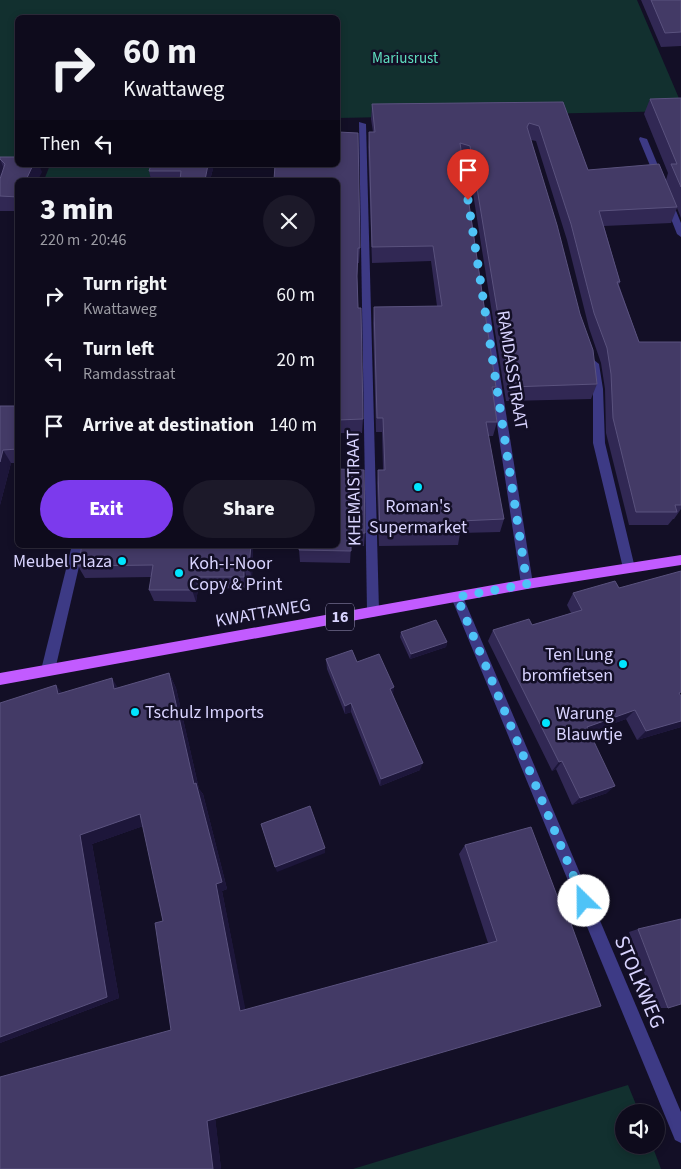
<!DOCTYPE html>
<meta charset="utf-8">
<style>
:root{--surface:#0e0b1c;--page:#1c1929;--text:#f1f3f6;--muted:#9b9ba3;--line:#2e2b3b;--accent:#7c3aed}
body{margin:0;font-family:"Source Sans 3",sans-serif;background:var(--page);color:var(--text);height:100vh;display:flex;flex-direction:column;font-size:19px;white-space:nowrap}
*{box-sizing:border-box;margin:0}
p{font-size:16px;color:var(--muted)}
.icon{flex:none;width:28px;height:28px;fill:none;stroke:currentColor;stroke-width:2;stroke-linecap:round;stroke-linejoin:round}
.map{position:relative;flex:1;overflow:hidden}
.side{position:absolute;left:15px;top:178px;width:325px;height:370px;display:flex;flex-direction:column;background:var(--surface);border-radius:8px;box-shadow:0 2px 8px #0003,0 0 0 1px var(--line)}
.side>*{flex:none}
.banner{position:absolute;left:15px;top:15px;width:325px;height:152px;border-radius:8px;box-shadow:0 2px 8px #0003,0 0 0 1px var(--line);background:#0e0b1c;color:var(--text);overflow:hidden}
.controls{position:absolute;left:615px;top:1104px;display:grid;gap:10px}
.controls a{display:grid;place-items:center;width:50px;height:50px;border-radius:50%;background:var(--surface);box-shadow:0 2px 8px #0003,0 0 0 1px var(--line);font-size:25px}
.pin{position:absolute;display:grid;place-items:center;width:42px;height:42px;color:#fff;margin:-51px -21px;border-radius:50% 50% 50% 0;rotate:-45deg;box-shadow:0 0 5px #0007}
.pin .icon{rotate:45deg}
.me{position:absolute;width:55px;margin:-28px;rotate:337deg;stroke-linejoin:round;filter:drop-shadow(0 0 4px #0008)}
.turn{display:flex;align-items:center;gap:18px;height:105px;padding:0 25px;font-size:22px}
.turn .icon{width:65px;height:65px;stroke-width:2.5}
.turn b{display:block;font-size:35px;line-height:42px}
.then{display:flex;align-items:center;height:48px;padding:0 25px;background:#0003;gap:10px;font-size:19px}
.round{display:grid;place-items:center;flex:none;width:52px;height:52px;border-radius:26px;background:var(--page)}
.head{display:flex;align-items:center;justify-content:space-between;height:85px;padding:0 25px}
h1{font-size:30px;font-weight:800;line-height:38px}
.action{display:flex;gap:10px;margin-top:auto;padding:10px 25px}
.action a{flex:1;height:58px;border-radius:30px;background:var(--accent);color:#fff;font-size:20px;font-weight:800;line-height:58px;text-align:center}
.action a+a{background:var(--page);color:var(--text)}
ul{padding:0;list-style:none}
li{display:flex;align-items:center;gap:15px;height:65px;padding:0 25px}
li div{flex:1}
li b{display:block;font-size:19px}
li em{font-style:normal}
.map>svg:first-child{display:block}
.green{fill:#12302f}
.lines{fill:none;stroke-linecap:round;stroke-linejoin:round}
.minor{fill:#3d3a85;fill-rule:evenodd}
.primary{fill:#c25bff;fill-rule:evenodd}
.wall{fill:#312854}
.shaded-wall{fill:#1d163a}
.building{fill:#433a66;stroke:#5a527e}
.route{stroke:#4fc3f7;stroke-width:9;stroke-dasharray:0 16.2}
.poi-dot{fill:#00e5ff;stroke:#130f26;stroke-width:2}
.labels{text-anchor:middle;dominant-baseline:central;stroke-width:5;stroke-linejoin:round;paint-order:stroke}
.far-park-label{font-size:15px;fill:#5fe0c0;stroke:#130f26}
.shield{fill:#130f26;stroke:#9e99be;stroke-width:1}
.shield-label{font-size:16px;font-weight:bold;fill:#d9d4ff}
.street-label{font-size:18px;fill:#d9d4ff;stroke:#130f26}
.poi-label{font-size:18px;fill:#d9d4ff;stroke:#130f26;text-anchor:start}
.near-street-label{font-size:21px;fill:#d9d4ff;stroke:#130f26}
</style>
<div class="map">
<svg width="681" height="1169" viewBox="0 0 681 1169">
<rect width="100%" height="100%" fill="#130f26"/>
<!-- green -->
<g class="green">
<polygon points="0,0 637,0 681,103 681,111 338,118 338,18 18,18 17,163 0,162"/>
<polygon points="50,165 154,165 149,180 44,180"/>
<polygon points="628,1085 639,1112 624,1112 624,1145 652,1145 661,1169 353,1169"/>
</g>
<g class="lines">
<!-- minor -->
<g class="minor">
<polygon points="359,122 366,124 379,611 378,615 373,617 368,615 367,611"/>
<polygon points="640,137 647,139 664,180 663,182 656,180 639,139"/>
<polygon points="665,199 672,201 681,223 681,237 677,234 664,201"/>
<polygon points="485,309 490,312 533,584 531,588 527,589 523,588 521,584 480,312"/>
<polygon points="594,360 599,364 603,389 605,443 635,568 633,572 625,572 623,568 593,443 593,389 589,364"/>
<polygon points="72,545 84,545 55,670 53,674 48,676 43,674 41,670"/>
<polygon points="457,592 461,593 463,597 681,1112 681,1143 675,1140 451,597 453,593"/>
</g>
<!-- primary -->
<polygon class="primary" points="681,555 681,565 527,589 0,685 0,673 527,579"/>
</g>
<!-- wall -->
<g class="wall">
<polygon points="641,0 681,0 681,46 661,47"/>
<polygon points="681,98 681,218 677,208 671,223 604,226 620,282 619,285 639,342 681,342 681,509 674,519 673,519 668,525 629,525 606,433 605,389 601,363 589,328 567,240 536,141 531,140 597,384 591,399 506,401 468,162 463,160 496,387 493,398 497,422 493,436 488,436 504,519 500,532 460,533 458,545 379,546 377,483 378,470 383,470 382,432 376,432 373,323 374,307 437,306 431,261 372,263 368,147 369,132 373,132 371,119 372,104 563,102 588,170 666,180 668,173 644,114 650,99"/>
<polygon points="0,157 42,172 18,180 18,211 0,211 0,179 2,174 0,177"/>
<polygon points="151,165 214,165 210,180 151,180 149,171"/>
<polygon points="338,180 360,248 359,263 358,263 357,277 363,419 362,433 338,433"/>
<polygon points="0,406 18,406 18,463 11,463 0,505"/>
<polygon points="338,469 365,533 364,546 351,546 350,563 300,562 299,550"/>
<polygon points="253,545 252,579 247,579 246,588 198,589 196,602 154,601 149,590 151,577 85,578 78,566"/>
<polygon points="573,593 681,727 637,740 626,719 590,732 607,793 572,805 556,769 552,771 488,641 493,630 532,625 571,613 567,605"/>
<polygon points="401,632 447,642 446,647 410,659 400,637"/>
<polygon points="326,659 357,662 393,695 420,770 380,786 351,712 345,714 327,669"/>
<polygon points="169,673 176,688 199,789 203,794 227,889 222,891 245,1010 488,943 459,854 465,845 567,922 215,1118 221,1169 0,1169 171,1030 163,921 143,826 92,844 119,998 0,1043 0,703 118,688"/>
<polygon points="638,929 668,1008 657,1008 629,932"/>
</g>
<!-- shaded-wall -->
<g class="shaded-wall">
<polygon points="0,159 6,174 1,174 0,177"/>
<polygon points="33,165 39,165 42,172 38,180 26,180"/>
<polygon points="208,165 214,165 210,180 205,180"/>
<polygon points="3,450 11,463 0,505 0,462"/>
<polygon points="251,545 253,545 252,579 249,567"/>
<polygon points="244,567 247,579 246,588 244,577"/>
<polygon points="194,577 198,589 196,602 192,590"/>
<polygon points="447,642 446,647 410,659 411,654"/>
<polygon points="169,673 176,688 199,789 203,794 227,889 222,891 246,1012 240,1011 194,784"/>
<polygon points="112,678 121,693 114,689"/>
<polygon points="56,685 68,700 58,694"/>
<polygon points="394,687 393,697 390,689"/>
<polygon points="351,703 351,712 345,714 345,706"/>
<polygon points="635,710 626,719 580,736 587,727"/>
<polygon points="681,721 681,727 637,740 646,731"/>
<polygon points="562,761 556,769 552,771 559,762"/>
<polygon points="423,763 420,770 380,786 381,779"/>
<polygon points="615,786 607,793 572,805 580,798"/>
<polygon points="140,814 149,824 92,844 119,998 0,1043 0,1037 80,835"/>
<polygon points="325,848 325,853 277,872 275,867"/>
<polygon points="215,1116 221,1169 213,1169 207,1121"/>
</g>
<!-- building -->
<g class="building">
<polygon points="651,0 681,0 681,32 665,33"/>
<polygon points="681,98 681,187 671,164 677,164 650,99"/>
<polygon points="563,102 588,170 659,164 677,207 599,211 620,282 617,282 639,342 681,342 681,505 675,505 677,512 636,512 613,418 611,374 607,348 594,313 571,224 539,126 529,123 527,127 557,225 580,314 593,350 597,384 510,387 470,146 460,143 496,387 492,387 497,422 486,422 504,519 460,521 461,532 380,533 378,470 385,470 383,418 377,418 374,307 442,306 433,246 372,247 369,132 375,132 372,104"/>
<polygon points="338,132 358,133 360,248 358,248 357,276 358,308 361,308 363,419 338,420 338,180 274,180 275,165 338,165"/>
<polygon points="0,157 18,157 18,165 33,165 26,180 18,180 18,197 0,196 0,179 5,164 0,159"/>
<polygon points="151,165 208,165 205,180 180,180 181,171 149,171"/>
<polygon points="0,406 18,406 18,449 3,450 0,462"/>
<polygon points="338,469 364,470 365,533 351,533 351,551 299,550 300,545 338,545"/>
<polygon points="82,545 251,545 249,567 244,567 244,577 194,577 192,590 149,590 153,565 78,566"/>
<polygon points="681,571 681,692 679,693 681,696 681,721 646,731 635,710 587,727 615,786 580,798 562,761 559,762 493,630 529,619 532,625 582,610 573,593 615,581 619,588"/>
<polygon points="436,620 447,642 411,654 401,632"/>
<polygon points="352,650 357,662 379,654 394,687 390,689 423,763 381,779 351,703 345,706 326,659"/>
<polygon points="169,673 194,784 196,783 222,882 216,884 240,1011 497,941 465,845 531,827 567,922 570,921 601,1006 207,1121 213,1169 0,1169 0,1077 171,1030 155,923 163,921 140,814 80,835 107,997 0,1037 0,703 56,685 58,694 112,678 114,689"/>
<polygon points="310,806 325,848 275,867 261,824"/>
<polygon points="681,919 681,1004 668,1008 638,929"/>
</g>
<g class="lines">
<!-- route -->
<polyline class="route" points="468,200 527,584 457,597 584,901"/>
</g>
<!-- markers -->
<g class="poi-dot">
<circle cx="418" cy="487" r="5"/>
<circle cx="122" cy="561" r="5"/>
<circle cx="179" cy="573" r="5"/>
<circle cx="623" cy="664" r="5"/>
<circle cx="135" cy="712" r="5"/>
<circle cx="546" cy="723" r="5"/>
</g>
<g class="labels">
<!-- far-park labels -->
<g class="far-park-label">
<text x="405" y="58">Mariusrust</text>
</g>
<!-- shield labels -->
<rect class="shield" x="326" y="603.5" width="28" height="27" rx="4"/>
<g class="shield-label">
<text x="340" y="617">16</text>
</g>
<!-- street labels -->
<g class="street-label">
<text transform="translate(512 370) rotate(81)">RAMDASSTRAAT</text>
<text transform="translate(354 488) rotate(-91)">KHEMAISTRAAT</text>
<text transform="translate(263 613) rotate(-10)">KWATTAWEG</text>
</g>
<!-- poi labels -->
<g class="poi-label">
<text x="418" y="506" text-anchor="middle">Roman's<tspan x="418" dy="21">Supermarket</tspan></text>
<text x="112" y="561" text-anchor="end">Meubel Plaza</text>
<text x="189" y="563">Koh-I-Noor<tspan x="189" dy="21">Copy &amp; Print</tspan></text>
<text x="613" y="654" text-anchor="end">Ten Lung<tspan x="613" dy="21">bromfietsen</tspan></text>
<text x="145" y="712">Tschulz Imports</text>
<text x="556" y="713">Warung<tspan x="556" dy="21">Blauwtje</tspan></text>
</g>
<!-- near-street labels -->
<g class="near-street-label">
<text transform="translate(640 982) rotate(67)">STOLKWEG</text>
</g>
</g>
</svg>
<div class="controls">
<a><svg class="icon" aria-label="sound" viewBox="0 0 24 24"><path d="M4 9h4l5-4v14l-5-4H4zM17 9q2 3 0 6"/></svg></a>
</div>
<div class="pin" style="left:468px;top:200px;background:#d93025"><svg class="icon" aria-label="arrive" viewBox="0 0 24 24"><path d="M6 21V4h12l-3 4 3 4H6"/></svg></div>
<svg class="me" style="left:584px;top:901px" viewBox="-20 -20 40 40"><circle r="19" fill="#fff"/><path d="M0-13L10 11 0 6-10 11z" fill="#4fc3f7"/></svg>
<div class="banner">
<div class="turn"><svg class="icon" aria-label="right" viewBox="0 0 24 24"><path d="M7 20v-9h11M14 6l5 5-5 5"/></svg><div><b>60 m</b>Kwattaweg</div></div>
<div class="then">Then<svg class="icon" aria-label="left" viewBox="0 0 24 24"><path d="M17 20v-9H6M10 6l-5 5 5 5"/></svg></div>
</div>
<section class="side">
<div class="head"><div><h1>3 min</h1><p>220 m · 20:46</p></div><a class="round"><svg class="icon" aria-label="close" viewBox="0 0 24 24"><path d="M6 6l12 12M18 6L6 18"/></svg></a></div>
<ul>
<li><svg class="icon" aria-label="right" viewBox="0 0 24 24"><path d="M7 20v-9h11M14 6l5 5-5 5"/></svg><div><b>Turn right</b><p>Kwattaweg</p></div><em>60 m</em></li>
<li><svg class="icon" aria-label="left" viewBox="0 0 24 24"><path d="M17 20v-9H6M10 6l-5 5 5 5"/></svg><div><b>Turn left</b><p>Ramdasstraat</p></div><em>20 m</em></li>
<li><svg class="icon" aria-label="arrive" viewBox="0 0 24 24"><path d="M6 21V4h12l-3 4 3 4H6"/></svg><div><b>Arrive at destination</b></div><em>140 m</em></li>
</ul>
<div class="action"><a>Exit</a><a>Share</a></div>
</section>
</div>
